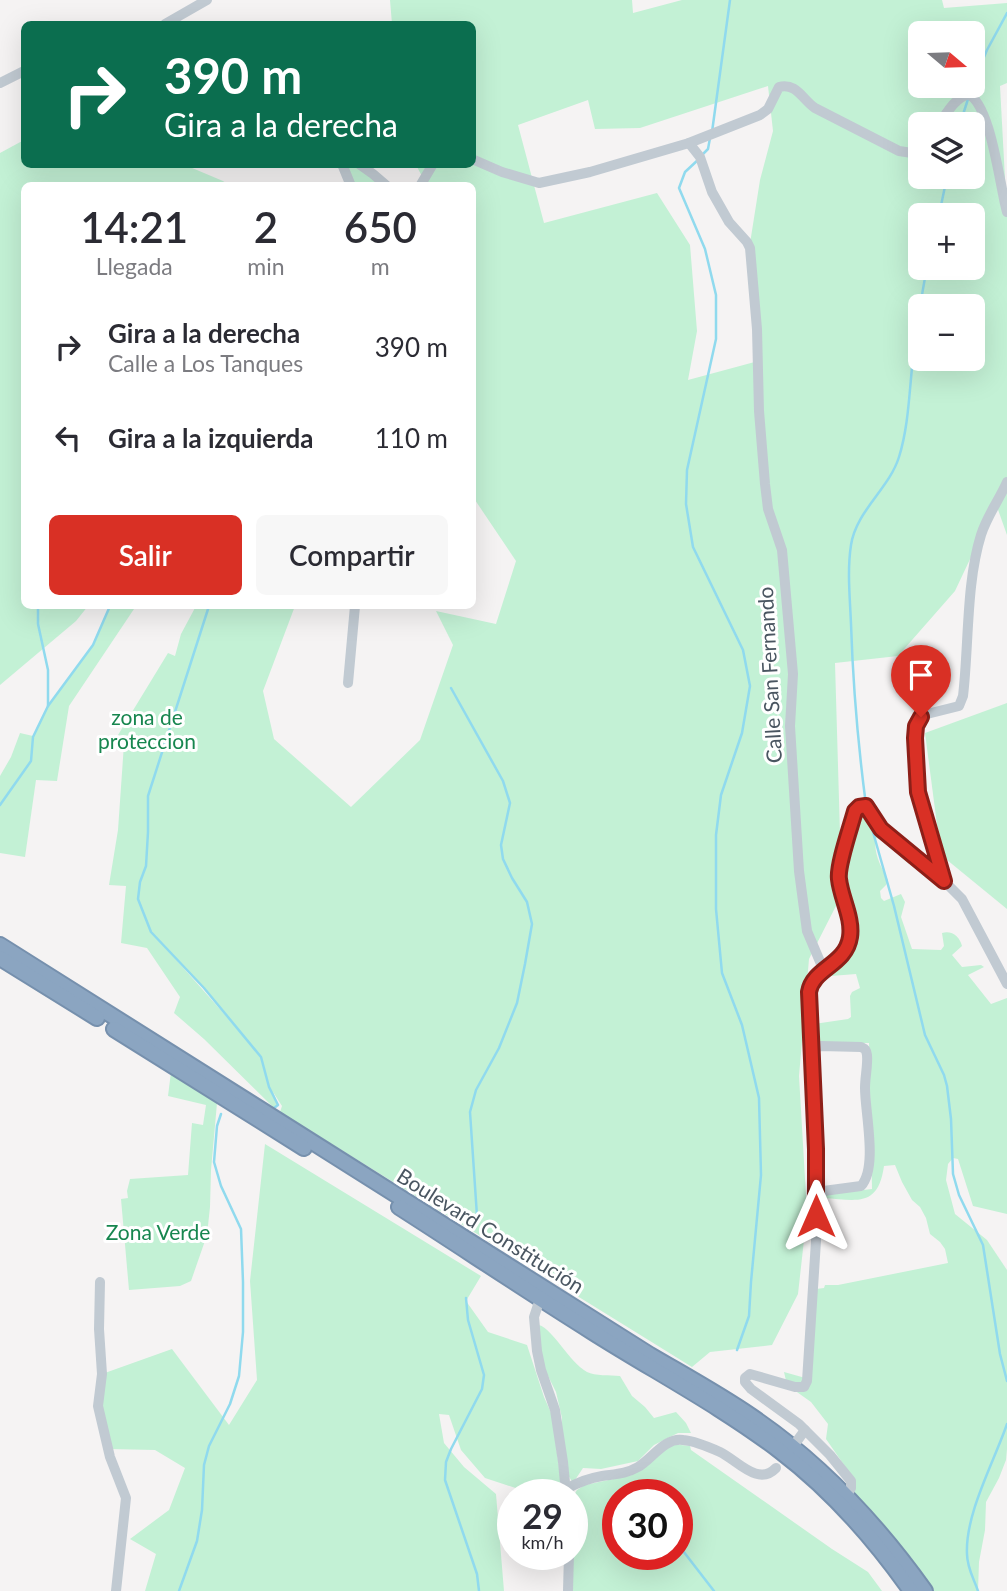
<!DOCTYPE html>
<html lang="es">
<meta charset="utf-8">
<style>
:root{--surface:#fff;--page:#f7f7f7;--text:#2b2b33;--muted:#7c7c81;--accent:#d93025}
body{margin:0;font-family:Lato,sans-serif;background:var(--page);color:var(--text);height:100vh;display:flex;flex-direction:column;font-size:26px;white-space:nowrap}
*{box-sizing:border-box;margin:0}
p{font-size:23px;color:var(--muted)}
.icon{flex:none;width:38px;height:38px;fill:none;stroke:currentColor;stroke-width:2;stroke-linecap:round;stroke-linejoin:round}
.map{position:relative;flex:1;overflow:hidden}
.sheet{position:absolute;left:21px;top:182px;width:455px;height:427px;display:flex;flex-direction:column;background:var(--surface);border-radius:10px;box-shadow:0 7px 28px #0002}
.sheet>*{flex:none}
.top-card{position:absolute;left:21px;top:21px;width:455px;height:147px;border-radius:10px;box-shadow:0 7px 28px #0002;background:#0b6e4f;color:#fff;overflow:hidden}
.needle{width:46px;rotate:109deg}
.buttons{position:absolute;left:908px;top:21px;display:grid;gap:14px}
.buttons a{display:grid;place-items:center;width:77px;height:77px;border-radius:10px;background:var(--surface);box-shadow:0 7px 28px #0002;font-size:35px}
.speed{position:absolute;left:497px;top:1479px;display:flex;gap:14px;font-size:35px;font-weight:700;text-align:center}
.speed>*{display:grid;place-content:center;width:91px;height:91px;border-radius:50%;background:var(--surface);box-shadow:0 7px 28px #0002;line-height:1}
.speed small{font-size:18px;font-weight:400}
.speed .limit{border:10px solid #d22;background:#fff;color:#111}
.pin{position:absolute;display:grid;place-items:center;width:60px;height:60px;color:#fff;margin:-72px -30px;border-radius:50% 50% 50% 0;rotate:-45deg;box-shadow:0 0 7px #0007}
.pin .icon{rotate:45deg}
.me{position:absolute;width:77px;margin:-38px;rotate:0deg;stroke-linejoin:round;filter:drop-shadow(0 0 5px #0008)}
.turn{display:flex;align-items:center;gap:24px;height:147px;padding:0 28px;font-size:32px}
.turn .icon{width:91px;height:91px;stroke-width:2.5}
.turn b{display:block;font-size:49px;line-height:60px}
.eta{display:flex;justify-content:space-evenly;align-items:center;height:119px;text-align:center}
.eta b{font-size:42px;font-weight:600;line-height:49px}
.primary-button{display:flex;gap:14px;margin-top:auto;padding:14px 28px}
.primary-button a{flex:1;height:80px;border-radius:10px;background:var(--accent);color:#fff;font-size:28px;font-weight:600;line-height:80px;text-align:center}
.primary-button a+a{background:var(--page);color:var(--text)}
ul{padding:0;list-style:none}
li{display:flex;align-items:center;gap:21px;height:91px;padding:0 28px}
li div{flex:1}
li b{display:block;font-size:26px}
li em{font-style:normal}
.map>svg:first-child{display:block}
.green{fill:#c3f1d5;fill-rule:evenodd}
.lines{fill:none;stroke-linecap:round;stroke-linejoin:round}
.stream{stroke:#90daee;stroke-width:2.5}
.highway-casing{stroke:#7690ad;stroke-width:18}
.minor{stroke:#c1cad2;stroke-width:10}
.highway{stroke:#8ba5c1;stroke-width:14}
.route-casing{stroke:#8d1f18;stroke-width:18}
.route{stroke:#d93025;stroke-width:12}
.labels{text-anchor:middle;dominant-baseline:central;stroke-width:6;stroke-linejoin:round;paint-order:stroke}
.street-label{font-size:21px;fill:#4a5661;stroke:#fff}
.park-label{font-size:21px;fill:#17864f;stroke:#fff}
</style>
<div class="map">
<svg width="1007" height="1591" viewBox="0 0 1007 1591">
<rect width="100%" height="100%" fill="#f5f3f3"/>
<!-- green -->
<g class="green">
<path d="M390 0H632L633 13 682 0H942L944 8 1007 3V83L1000 86 1007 216V535L996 504 955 591 898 656 835 663 841 868 858 811 864 810 913 863 909 864 880 839 876 838C873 853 881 867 888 880L886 885 880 891 881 898 884 901 901 894 905 902 901 917 912 949 941 950 944 946 942 933C952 930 960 937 962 946L952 955 962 967 981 965 984 967 968 975 991 1004 1007 998V1214L973 1206 958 1159 953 1158 948 1164 946 1180 955 1214 987 1240 1007 1270V1449L1006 1460 999 1478 986 1502 985 1530 979 1562 978 1591H929L889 1537 848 1487 851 1475 826 1439 828 1424 811 1402 787 1385 784 1372 809 1379 816 1289 824 1288 825 1285H838L948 1263 945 1249 940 1242 930 1234 926 1218 920 1207 912 1200 902 1182 895 1165 884 1166C878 1208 857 1200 823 1198L820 1195 872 1189 869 1043H817L815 1041 814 1024 848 1019 851 1017 850 996 852 992 860 988 856 974 831 976H828V974L850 951 842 894 809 959 799 1076 807 1213 798 1294 772 1345 710 1352 692 1367 280 1112 282 1106 273 1092 278 1105 274 1108 204 1039 174 1013 180 997 147 948 121 943 126 886 109 885 118 830 124 744 127 740 118 735 168 653 175 656 181 634 196 606H295L263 691 274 739 351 807 420 740 453 645 436 611 496 624 516 561 473 497 472 186 420 185 424 180 416 165 472 164V24H392ZM920 33H973V86H920ZM768 86 773 131 760 180 748 256 762 360 688 380 697 331 690 245 657 193 544 223 518 125 588 100 595 129 640 128ZM920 124H973V177H920ZM920 215H973V268H920ZM920 306H973V359H920ZM155 936 205 988 242 1034Z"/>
<polygon points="24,140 24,164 185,165 223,181 228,185 24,186 24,606 88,606 76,621 0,685 0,153"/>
<polygon points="342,165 359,165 387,185 351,185"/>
<polygon points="110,606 136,606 69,706 57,781 36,780 25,857 0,853 0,776 11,757 20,733 33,736 48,706 93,645"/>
<polygon points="1007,703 1007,909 941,855 925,733"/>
<polygon points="171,1072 217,1103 211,1170 210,1207 207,1235 191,1281 180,1286 129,1290 121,1199 128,1198 127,1191 130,1179 188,1175 192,1123 203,1125 206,1105 168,1096"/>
<polygon points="265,1144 481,1276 466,1301 488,1332 527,1345 544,1397 552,1415 561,1483 525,1491 485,1478 461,1450 449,1415 439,1414 444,1443 464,1467 496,1494 504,1591 145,1591 156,1554 130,1539 169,1510 185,1468 155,1450 109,1449 102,1404 102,1374 172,1349 229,1425 257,1380 250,1281"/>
<path d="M539 1325C553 1329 569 1362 587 1372 595 1376 610 1375 620 1376L632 1396 645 1407 654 1418 676 1412 686 1423 691 1433H678L654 1445 638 1461 601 1469 583 1468 573 1483 568 1475 561 1434 562 1418 556 1392 541 1362Z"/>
<path d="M672 1444 690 1446 691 1450 832 1549 868 1572 882 1591H571L573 1546 572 1498 577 1490 585 1485 632 1475ZM618 1494H677V1554H618Z"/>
</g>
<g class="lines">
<!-- stream -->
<g class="stream">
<polyline points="973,83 987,50 1007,13"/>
<polyline points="960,124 968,99"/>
<polyline points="712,132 730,0"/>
<polyline points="703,154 708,149 710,138"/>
<polyline points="699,159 685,172 679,188 705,249 716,295 716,339 687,470 686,504 693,547 743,650 750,686 742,733 721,795 716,835 716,909 722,973 742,1025 759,1098 761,1175 751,1282 749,1316 737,1350"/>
<polyline points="939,215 947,177"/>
<polyline points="38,606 38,624 48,670 48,706"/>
<polyline points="209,606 148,796 148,832 146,866 140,882 138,899 151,932 204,988 261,1057 269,1087 278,1105 274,1108"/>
<polyline points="451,688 503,781 510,803 501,845 503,859 512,878 527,902 532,924 525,964 517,1003 499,1048 476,1090 470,1112 477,1216"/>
<polyline points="0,805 31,761 33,737 48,706 93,645 110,606"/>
<path d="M866 805C858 745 853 685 851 624 850 598 847 571 851 545 856 511 889 489 899 457 908 428 909 397 912 368 916 334 920 301 927 268"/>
<polyline points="869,818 894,906 925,1035 944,1075 947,1086 951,1119 953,1174 959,1195 983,1245 1000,1354 1007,1381"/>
<polyline points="466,1298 468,1320 484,1375 482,1389 451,1449 446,1462 445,1480 477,1574 479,1591"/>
<polyline points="680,1532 680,1547 714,1591"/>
<polyline points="179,1591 197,1541 202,1510 204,1465 209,1446 230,1404 239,1376 243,1332 243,1282 241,1229 221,1186 214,1162 217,1126 221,1114"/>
<path d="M978 1591C974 1579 967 1568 967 1554 965 1514 994 1462 1007 1424"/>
</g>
<defs>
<g id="highway">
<path d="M0 945 650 1355C684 1375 719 1394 751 1416 819 1462 878 1525 925 1591"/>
<polyline points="0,958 97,1018"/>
<polyline points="114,1029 304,1148"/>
<path d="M399 1207C463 1248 527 1291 591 1331 654 1371 721 1406 780 1451 830 1489 875 1540 911 1591"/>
</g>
</defs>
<!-- highway casing -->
<use href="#highway" class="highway-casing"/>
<!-- minor -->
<g class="minor">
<polyline points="165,24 207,0"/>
<polyline points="0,83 24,71"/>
<path d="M939 124C947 113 954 99 968 94 991 104 1000 188 1007 212"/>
<polyline points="689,143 700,157 712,192 729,222 747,242 750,248 757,329 759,411 765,484 768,509 782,550 793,674 790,726 799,871 807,931 824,971"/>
<path d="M472 159 502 172 539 183 590 172 689 143 760 115 768 109 779 87C796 82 803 100 815 108L899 151 912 153 920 149"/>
<polyline points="342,164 351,186"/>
<polyline points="359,164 373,174 387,186"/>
<polyline points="420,186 433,164"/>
<polyline points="348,683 355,606"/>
<path d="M944 880 918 792 915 738 916 726 921 717 927 714 959 706 963 696C969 645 966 583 981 535 987 516 999 500 1007 482"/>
<path d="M812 1049 821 1046 861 1047C865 1049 866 1049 867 1055 868 1065 865 1077 865 1088 865 1113 878 1167 861 1186L816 1192"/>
<polyline points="100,1282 99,1329 102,1374 98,1406 110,1457 126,1498 116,1591"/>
<polyline points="540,1299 534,1317 537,1351 541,1370 555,1410 563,1462 566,1493"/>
<polyline points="797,1441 805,1430"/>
<path d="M566 1489C577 1483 589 1478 602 1476 615 1474 626 1474 638 1467 652 1459 665 1437 683 1440 695 1441 709 1447 720 1452 737 1460 758 1487 776 1468"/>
<path d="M846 1497 851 1488V1481L830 1455 799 1424 751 1389 745 1382V1378L750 1374 795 1387H804L807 1381 816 1241V1149L809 987C818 967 845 964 850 938 854 919 841 898 839 880 837 866 851 826 855 811L859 807 866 806 881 829 944 881 962 899 1007 984"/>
<polyline points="568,1591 569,1554"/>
</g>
<!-- highway -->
<use href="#highway" class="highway"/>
</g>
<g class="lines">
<defs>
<path id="route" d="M816 1216V1149L809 992C813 968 846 965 850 937 853 918 841 898 839 879 837 866 851 826 855 811L859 807 866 806 881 829 944 881 918 792 915 738 916 726 921 717"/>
</defs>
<!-- route casing -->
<use href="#route" class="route-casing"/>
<!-- route -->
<use href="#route" class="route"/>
</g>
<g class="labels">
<!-- street labels -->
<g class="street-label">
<text transform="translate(769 675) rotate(-93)">Calle San Fernando</text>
<text transform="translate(491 1230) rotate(32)">Boulevard Constitución</text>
</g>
<!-- park labels -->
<g class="park-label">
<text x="147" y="716">zona de<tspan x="147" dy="24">proteccion</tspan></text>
<text x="158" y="1231">Zona Verde</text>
</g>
</g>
</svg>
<div class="buttons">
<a><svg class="needle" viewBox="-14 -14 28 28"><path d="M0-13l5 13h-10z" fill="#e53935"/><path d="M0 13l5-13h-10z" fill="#7c7c81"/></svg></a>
<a><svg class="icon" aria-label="layers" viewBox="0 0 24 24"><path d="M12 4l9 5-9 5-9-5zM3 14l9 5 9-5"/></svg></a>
<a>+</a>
<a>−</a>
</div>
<div class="speed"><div>29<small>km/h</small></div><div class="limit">30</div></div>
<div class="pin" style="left:921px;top:717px;background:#d93025"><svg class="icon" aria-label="arrive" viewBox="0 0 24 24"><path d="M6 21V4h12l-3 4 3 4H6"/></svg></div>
<svg class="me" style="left:816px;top:1216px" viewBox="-20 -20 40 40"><path d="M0-17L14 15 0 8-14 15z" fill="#d93025" stroke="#fff" stroke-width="4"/></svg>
<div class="top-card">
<div class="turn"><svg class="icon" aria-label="right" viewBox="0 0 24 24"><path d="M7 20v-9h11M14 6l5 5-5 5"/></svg><div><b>390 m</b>Gira a la derecha</div></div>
</div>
<section class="sheet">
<div class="eta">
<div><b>14:21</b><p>Llegada</p></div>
<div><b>2</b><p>min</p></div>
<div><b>650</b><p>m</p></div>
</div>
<ul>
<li><svg class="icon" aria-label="right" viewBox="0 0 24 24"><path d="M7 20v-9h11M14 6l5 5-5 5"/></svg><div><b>Gira a la derecha</b><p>Calle a Los Tanques</p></div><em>390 m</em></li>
<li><svg class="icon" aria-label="left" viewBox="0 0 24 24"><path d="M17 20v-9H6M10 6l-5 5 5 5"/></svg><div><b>Gira a la izquierda</b></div><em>110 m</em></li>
</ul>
<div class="primary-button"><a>Salir</a><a>Compartir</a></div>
</section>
</div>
